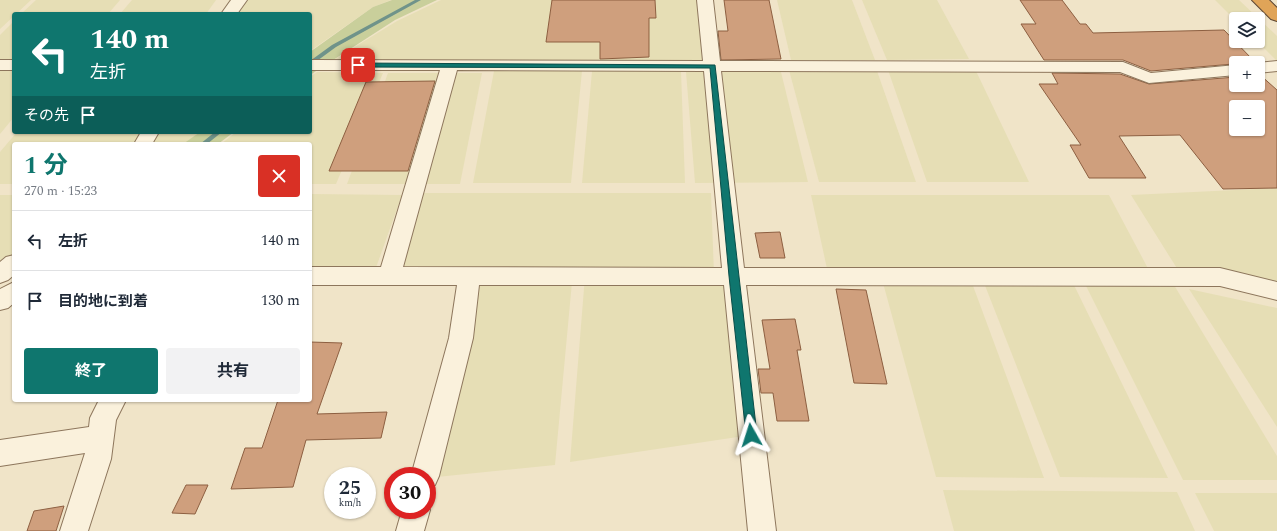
<!DOCTYPE html>
<html lang="ja">
<meta charset="utf-8">
<style>
:root{--surface:#fff;--page:#f2f2f3;--text:#1f2937;--muted:#747a83;--line:#e0e1e3;--accent:#0f766e}
body{margin:0;font-family:Spectral,"Noto Sans JP",serif;background:var(--page);color:var(--text);height:100vh;display:flex;flex-direction:column;font-size:15px;white-space:nowrap}
*{box-sizing:border-box;margin:0}
p{font-size:13px;color:var(--muted)}
.icon{flex:none;width:22px;height:22px;fill:none;stroke:currentColor;stroke-width:2;stroke-linecap:round;stroke-linejoin:round}
.map{position:relative;flex:1;overflow:hidden}
.panel{position:absolute;left:12px;top:142px;width:300px;height:260px;display:flex;flex-direction:column;background:var(--surface);border-radius:4px;box-shadow:0 1px 3px #0004}
.panel>*{flex:none}
.banner{position:absolute;left:12px;top:12px;width:300px;height:122px;border-radius:4px;box-shadow:0 1px 3px #0004;background:#0f766e;color:#fff;overflow:hidden}
.fabs{position:absolute;left:1229px;top:12px;display:grid;gap:8px}
.fabs a{display:grid;place-items:center;width:36px;height:36px;border-radius:4px;background:var(--surface);box-shadow:0 1px 3px #0004;font-size:20px}
.speed{position:absolute;left:324px;top:467px;display:flex;gap:8px;font-size:20px;font-weight:700;text-align:center}
.speed>*{display:grid;place-content:center;width:52px;height:52px;border-radius:50%;background:var(--surface);box-shadow:0 1px 3px #0004;line-height:1}
.speed small{font-size:10px;font-weight:400}
.speed .limit{border:6px solid #d22;background:#fff;color:#111}
.pin{position:absolute;display:grid;place-items:center;width:34px;height:34px;color:#fff;margin:-17px;border-radius:8px;box-shadow:0 2px 6px #0006}
.me{position:absolute;width:44px;margin:-22px;rotate:354deg;stroke-linejoin:round;filter:drop-shadow(0 0 3px #0008)}
.turn{display:flex;align-items:center;gap:14px;height:84px;padding:0 12px;font-size:18px}
.turn .icon{width:52px;height:52px;stroke-width:2.5}
.turn b{display:block;font-size:28px;line-height:34px}
.then{display:flex;align-items:center;height:38px;padding:0 12px;background:#0003;gap:8px;font-size:15px}
.round{display:grid;place-items:center;flex:none;width:42px;height:42px;border-radius:4px;background:var(--page)}
.summary{display:flex;align-items:center;justify-content:space-between;height:68px;padding:0 12px}
h1{font-size:24px;font-weight:700;line-height:30px;color:var(--accent)}
.primary-button{display:flex;gap:8px;margin-top:auto;padding:8px 12px}
.primary-button a{flex:1;height:46px;border-radius:4px;background:var(--accent);color:#fff;font-size:16px;font-weight:700;line-height:46px;text-align:center}
.primary-button a+a{background:var(--page);color:var(--text)}
ul{padding:0;list-style:none}
li{display:flex;align-items:center;gap:12px;height:60px;padding:0 12px;border-top:1px solid var(--line)}
li div{flex:1}
li b{display:block;font-size:15px}
li em{font-style:normal}
.map>svg:first-child{display:block}
.farmland{fill:#e6deb5}
.green{fill:#c9cf9b}
.lines{fill:none;stroke-linecap:round;stroke-linejoin:round}
.stream{fill:#6f938a;fill-rule:evenodd}
.building{fill:#cf9f7d;stroke:#8d5f41;fill-rule:evenodd}
.street-casing{stroke:#8d765c;stroke-width:2}
.highway-casing{stroke:#5b4430;stroke-width:2}
.street{fill:#faf1dc;fill-rule:evenodd}
.highway{fill:#e0a458;fill-rule:evenodd}
.route{fill:#0f766e;stroke:#0a4d48}
</style>
<div class="map">
<svg width="1277" height="531" viewBox="0 0 1277 531">
<rect width="100%" height="100%" fill="#f0e4c8"/>
<!-- farmland -->
<g class="farmland">
<polygon points="0,0 31,0 16,14 14,14 14,16 0,29"/>
<polygon points="36,0 120,0 108,14 21,14"/>
<polygon points="132,0 216,0 206,14 120,14"/>
<polygon points="247,0 391,0 373,7 310,51 310,14 237,14"/>
<polygon points="441,0 698,0 703,60 327,64 397,21"/>
<polygon points="777,0 852,0 875,60 791,60"/>
<polygon points="862,0 937,0 969,59 887,60"/>
<polygon points="1215,0 1239,0 1277,36 1277,61 1257,41 1258,41 1258,19 1236,19 1236,21"/>
<polygon points="14,21 14,66 0,66 0,35"/>
<polygon points="0,68 14,68 14,117 0,134"/>
<polygon points="789,70 877,71 916,182 819,182"/>
<polygon points="888,70 976,71 1029,182 927,182"/>
<polygon points="494,71 582,71 571,183 473,183"/>
<polygon points="592,71 681,71 685,183 582,183"/>
<polygon points="317,72 383,73 336,184 310,184 310,144 221,144 236,132 310,132 310,77"/>
<polygon points="686,72 781,72 808,182 695,183"/>
<polygon points="388,73 482,73 460,184 347,184"/>
<polygon points="17,132 150,132 143,144 14,144 14,184 0,184 0,152"/>
<polygon points="158,132 200,132 184,144 150,144"/>
<polygon points="1277,188 1277,291 1183,278 1131,195"/>
<polygon points="414,193 711,193 714,274 390,276"/>
<polygon points="310,194 402,195 373,276 310,276"/>
<polygon points="0,195 14,195 14,263 0,274"/>
<polygon points="811,195 1109,195 1152,276 829,278"/>
<polygon points="585,276 727,276 751,435 570,462"/>
<polygon points="469,281 572,282 555,465 427,478 427,476 425,476"/>
<polygon points="883,283 972,283 1044,478 936,477"/>
<polygon points="984,283 1073,283 1168,478 1060,477"/>
<polygon points="1085,284 1174,285 1277,456 1277,480 1183,480"/>
<polygon points="1189,289 1277,308 1277,427"/>
<polygon points="943,490 1177,492 1195,531 954,531"/>
<polygon points="1195,493 1277,493 1277,531 1214,531"/>
</g>
<!-- green -->
<g class="green">
<polygon points="392,0 437,0 395,20 310,75 310,52 373,7"/>
<polygon points="200,132 234,132 218,144 183,144"/>
</g>
<g class="lines">
<!-- stream -->
<g class="stream">
<polygon points="415,0 421,0 336,47 310,66 310,61 332,45"/>
<polygon points="215,132 222,132 207,144 200,144"/>
</g>
</g>
<!-- building -->
<g class="building">
<polygon points="552,0 655,0 656,18 649,18 649,57 600,59 600,42 546,42"/>
<polygon points="724,0 769,0 781,59 721,60 718,31 728,31"/>
<polygon points="1020,0 1062,0 1080,24 1086,24 1093,33 1224,30 1252,59 1240,59 1245,63 1151,71 1123,60 1044,60 1021,24 1036,24"/>
<path d="M1052 73 1120 74 1149 84 1236 77V85H1258L1259 74 1277 90V188L1223 189 1180 135 1119 136 1146 178H1089L1070 145H1081L1039 84H1058ZM1236 107H1258V129H1236Z"/>
<polygon points="435,81 408,171 329,171 366,82"/>
<polygon points="780,232 785,258 760,258 755,233"/>
<polygon points="836,289 866,290 887,384 854,383"/>
<polygon points="795,319 801,350 797,350 809,421 777,421 773,393 761,393 758,369 770,369 762,320"/>
<polygon points="310,342 342,343 317,414 387,412 381,438 306,440 293,487 231,489 245,448 262,448 278,400 310,400"/>
<polygon points="186,485 208,485 195,514 172,513"/>
<polygon points="64,506 56,531 27,531 34,511"/>
</g>
<g class="lines">
<defs>
<g id="street">
<polygon points="231,0 247,0 237,14 221,14"/>
<path d="M697 0H713L720 61 1123 62 1151 73 1236 65V75L1149 83 1120 72 721 71 744 268H1220L1277 282V300L1220 286 746 285 776 531H748L724 285H479L473 338 439 476 435 485 427 488V476H411L449 338 457 285H310V267H381L440 70H310V60L703 61ZM457 70 704 71 722 268 403 267Z"/>
<rect x="0" y="60" width="14" height="10"/>
<polygon points="1277,61 1277,71 1258,73 1258,63"/>
<polygon points="141,132 159,132 152,144 134,144"/>
<polygon points="14,255 14,275 8,280 0,283 0,262 6,257"/>
<polygon points="14,282 14,303 8,308 0,310 0,289"/>
<polygon points="99,400 126,400 116,420 111,459 88,531 60,531 85,453 0,466 0,440 89,427 90,418"/>
<polygon points="427,502 430,510 424,531 396,531 402,510 427,510"/>
</g>
<polygon id="highway" points="1252,0 1269,0 1277,8 1277,21 1271,19"/>
</defs>
<!-- street casing -->
<use href="#street" class="street-casing"/>
<!-- highway casing -->
<use href="#highway" class="highway-casing"/>
<!-- street -->
<use href="#street" class="street"/>
<!-- highway -->
<use href="#highway" class="highway"/>
</g>
<!-- route -->
<polygon class="route" points="355,63 715,65 757,435 755,439 751,440 748,439 746,435 729,276 710,68 358,67 355,66"/>
</svg>
<div class="fabs">
<a><svg class="icon" aria-label="layers" viewBox="0 0 24 24"><path d="M12 4l9 5-9 5-9-5zM3 14l9 5 9-5"/></svg></a>
<a>+</a>
<a>−</a>
</div>
<div class="speed"><div>25<small>km/h</small></div><div class="limit">30</div></div>
<div class="pin" style="left:358px;top:65px;background:#d93025"><svg class="icon" aria-label="arrive" viewBox="0 0 24 24"><path d="M6 21V4h12l-3 4 3 4H6"/></svg></div>
<svg class="me" style="left:751px;top:435px" viewBox="-20 -20 40 40"><path d="M0-17L14 15 0 8-14 15z" fill="#0f766e" stroke="#fff" stroke-width="4"/></svg>
<div class="banner">
<div class="turn"><svg class="icon" aria-label="left" viewBox="0 0 24 24"><path d="M17 20v-9H6M10 6l-5 5 5 5"/></svg><div><b>140 m</b>左折</div></div>
<div class="then">その先<svg class="icon" aria-label="arrive" viewBox="0 0 24 24"><path d="M6 21V4h12l-3 4 3 4H6"/></svg></div>
</div>
<section class="panel">
<div class="summary"><div><h1>1 分</h1><p>270 m · 15:23</p></div><a class="round" style="background:#d93025;color:#fff"><svg class="icon" aria-label="close" viewBox="0 0 24 24"><path d="M6 6l12 12M18 6L6 18"/></svg></a></div>
<ul>
<li><svg class="icon" aria-label="left" viewBox="0 0 24 24"><path d="M17 20v-9H6M10 6l-5 5 5 5"/></svg><div><b>左折</b></div><em>140 m</em></li>
<li><svg class="icon" aria-label="arrive" viewBox="0 0 24 24"><path d="M6 21V4h12l-3 4 3 4H6"/></svg><div><b>目的地に到着</b></div><em>130 m</em></li>
</ul>
<div class="primary-button"><a>終了</a><a>共有</a></div>
</section>
</div>
